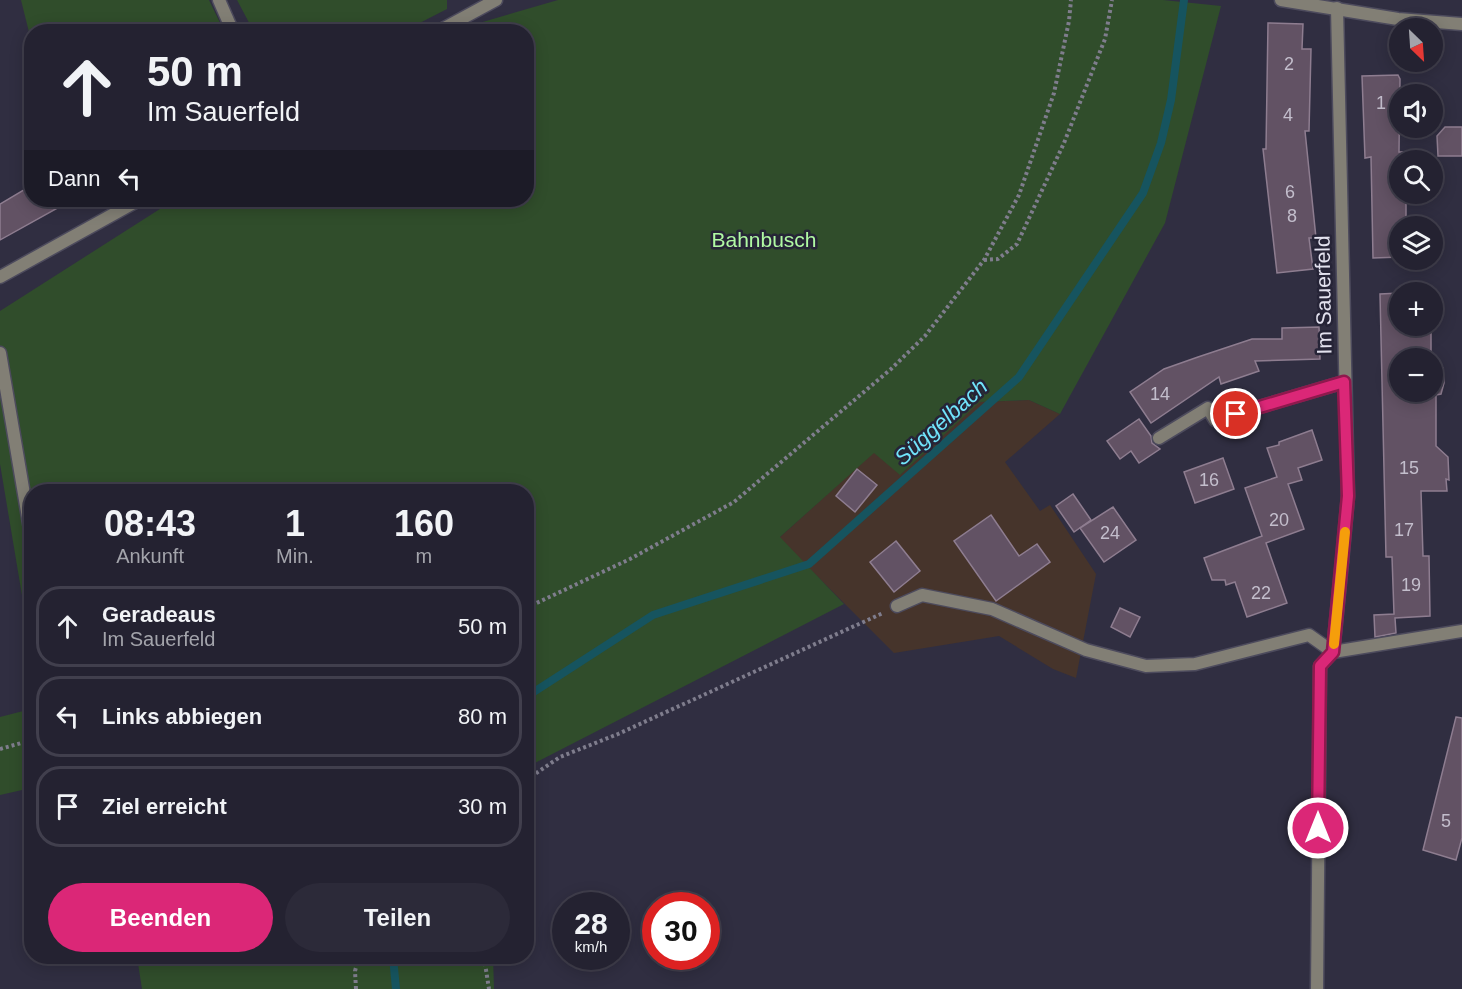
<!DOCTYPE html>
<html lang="de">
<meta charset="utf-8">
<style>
:root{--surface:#242231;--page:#2c2a39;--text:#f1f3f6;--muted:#a3a4ab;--line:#413f4d;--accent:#db2777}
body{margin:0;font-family:Helvetica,sans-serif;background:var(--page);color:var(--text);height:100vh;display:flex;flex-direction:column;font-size:22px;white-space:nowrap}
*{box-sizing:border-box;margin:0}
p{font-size:20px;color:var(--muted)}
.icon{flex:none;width:33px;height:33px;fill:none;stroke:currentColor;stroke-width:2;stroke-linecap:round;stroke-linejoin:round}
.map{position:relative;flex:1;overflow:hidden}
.details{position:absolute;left:24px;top:484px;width:510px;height:480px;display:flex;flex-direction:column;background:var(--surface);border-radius:24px;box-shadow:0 3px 15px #0003,0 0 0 2px var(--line)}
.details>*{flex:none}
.hud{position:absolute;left:24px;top:24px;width:510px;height:183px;border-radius:24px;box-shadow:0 3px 15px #0003,0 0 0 2px var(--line);background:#242231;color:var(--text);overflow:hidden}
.needle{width:39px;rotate:155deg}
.fabs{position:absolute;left:1389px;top:18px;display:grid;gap:12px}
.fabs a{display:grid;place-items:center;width:54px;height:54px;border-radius:50%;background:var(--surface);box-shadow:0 3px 15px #0003,0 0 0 2px var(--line);font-size:30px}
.speed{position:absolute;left:552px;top:892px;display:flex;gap:12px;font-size:30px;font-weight:700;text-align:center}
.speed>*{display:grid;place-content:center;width:78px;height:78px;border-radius:50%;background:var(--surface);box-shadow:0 3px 15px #0003,0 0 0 2px var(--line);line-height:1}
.speed small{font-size:15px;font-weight:400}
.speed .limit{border:9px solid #d22;background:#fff;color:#111}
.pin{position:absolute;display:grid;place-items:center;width:51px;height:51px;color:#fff;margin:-26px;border:3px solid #fff;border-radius:50%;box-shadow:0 2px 6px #0007}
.me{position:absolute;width:66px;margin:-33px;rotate:0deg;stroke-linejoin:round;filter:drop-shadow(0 0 4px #0008)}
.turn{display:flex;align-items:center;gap:21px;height:126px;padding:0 24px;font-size:27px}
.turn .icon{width:78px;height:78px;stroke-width:2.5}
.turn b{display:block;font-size:42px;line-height:51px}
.then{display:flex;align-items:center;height:57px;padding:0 24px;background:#0003;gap:12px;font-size:22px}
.eta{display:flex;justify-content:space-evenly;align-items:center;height:102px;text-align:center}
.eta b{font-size:36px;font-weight:800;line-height:42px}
.primary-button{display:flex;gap:12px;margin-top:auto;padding:12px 24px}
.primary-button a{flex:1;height:69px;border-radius:36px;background:var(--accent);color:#fff;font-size:24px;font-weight:800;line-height:69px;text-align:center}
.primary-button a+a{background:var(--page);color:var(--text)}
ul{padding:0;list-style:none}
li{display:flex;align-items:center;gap:18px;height:81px;margin:0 12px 9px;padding:0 12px;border:3px solid var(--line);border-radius:24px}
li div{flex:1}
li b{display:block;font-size:22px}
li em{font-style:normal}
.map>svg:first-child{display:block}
.industrial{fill:#46342b}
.green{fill:#304d2b}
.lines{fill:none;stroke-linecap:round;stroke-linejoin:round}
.stream{stroke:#16545f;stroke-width:8}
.building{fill:#625264;stroke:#8e7d90;stroke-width:1.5}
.lane-casing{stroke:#4d4b5d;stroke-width:15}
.street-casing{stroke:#4d4b5d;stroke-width:15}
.path{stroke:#7f7d8d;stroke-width:4;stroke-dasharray:3 3;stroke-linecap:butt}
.lane{stroke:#827f75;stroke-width:12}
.street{stroke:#827f75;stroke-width:12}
.route-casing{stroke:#8e194d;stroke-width:15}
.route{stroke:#db2777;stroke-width:10}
.slow{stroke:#f59e0b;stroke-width:10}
.labels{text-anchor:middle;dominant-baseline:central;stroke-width:5;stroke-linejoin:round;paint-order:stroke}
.number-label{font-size:18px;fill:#c3becc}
.park-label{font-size:21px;fill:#b0f9a3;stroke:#262437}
.street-label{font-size:21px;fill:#e3e2ef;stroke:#262437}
.water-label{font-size:22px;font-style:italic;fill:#71e4fb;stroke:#262437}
</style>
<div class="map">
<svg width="1462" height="989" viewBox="0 0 1462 989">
<rect width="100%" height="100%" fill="#302e41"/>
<!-- industrial -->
<polygon class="industrial" points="1029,400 1060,414 1005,462 1040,511 1050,505 1096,574 1076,678 1053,669 999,636 894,653 779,538 874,452 901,474 979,402"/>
<!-- green -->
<g class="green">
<polygon points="21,0 209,0 224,31 32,32 31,40"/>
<polygon points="237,0 447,0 447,9 404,31 254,32"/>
<polygon points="558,0 1163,0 1221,6 1165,223 1060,414 1029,400 980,402 900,475 874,453 780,537 844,604 527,767 526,492 32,492 31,649 0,464 0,311 174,200 526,200 526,32 452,31"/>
<polygon points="31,709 31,788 0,795 0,717"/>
<polygon points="137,957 493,957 494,989 142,989"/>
</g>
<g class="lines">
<!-- stream -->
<g class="stream">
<polyline points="526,697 653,615 809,564 1019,377 1143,193 1161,143 1171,100 1184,0"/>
<polyline points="393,957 396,989"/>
</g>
</g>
<!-- building -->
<g class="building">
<polygon points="1268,23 1303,24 1302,49 1311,49 1309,131 1305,131 1316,238 1309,238 1313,269 1277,273 1263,149 1266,149"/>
<polygon points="1398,75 1400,79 1399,152 1405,152 1405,160 1400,160 1400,194 1406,194 1406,226 1400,226 1400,257 1373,258 1371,157 1365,158 1362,76"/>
<polygon points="1445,127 1462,127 1462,156 1438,156 1437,136"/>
<polygon points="32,185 32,200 72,200 0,240 0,204"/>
<polygon points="1400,293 1400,326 1431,326 1431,358 1400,358 1400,392 1432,392 1432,369 1443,368 1444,383 1441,394 1436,395 1436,446 1448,457 1449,480 1446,479 1447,491 1421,491 1423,556 1429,556 1430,616 1395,618 1396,633 1375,637 1374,615 1394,614 1392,557 1386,557 1380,294"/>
<polygon points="1319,327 1320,359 1255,361 1259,371 1221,384 1219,377 1151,423 1130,392 1164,369 1198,357 1252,339 1282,339 1282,328"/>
<polygon points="1139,419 1151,436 1152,443 1160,449 1139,463 1131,451 1120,459 1107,441"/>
<polygon points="1312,430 1322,460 1298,468 1302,480 1288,484 1304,529 1266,543 1287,603 1247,617 1235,582 1226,585 1225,580 1212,580 1204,558 1262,536 1245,488 1277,477 1267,448 1279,445 1279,442"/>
<polygon points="1223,458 1234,489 1195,503 1184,472"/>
<polygon points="857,469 877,485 855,512 836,496"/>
<polygon points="1073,494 1091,520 1074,532 1056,506"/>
<polygon points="1113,507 1136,540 1104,562 1080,528"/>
<polygon points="991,515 1019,556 1037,544 1050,562 996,601 954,541"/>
<polygon points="896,541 920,571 894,592 870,562"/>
<polygon points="1120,608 1140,617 1130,637 1111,627"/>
<polygon points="1456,717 1462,718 1462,838 1456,860 1423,850"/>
</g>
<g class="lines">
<defs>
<g id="lane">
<polyline points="219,0 233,32"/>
<polyline points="0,353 32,541"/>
<polyline points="1159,438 1208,408 1215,420 1344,382"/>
<polyline points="897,606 922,595 992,609 1086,650 1146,666 1195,664 1309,635 1333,652 1342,562"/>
</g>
<g id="street">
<polyline points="1281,0 1398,19 1462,24"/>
<polyline points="1337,8 1348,496 1342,562"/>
<polyline points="437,32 496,0"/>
<polyline points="0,277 139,200"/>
<polyline points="1317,989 1320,666 1333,652 1462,631"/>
</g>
</defs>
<!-- lane casing -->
<use href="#lane" class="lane-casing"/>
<!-- street casing -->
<use href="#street" class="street-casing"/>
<!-- path -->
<g class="path">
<polyline points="984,260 998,259 1017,244 1064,143 1105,39 1112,0"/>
<polyline points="526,608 630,559 734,502 891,369 925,336 984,260 1019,195 1054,93 1069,21 1071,0"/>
<polyline points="0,749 32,740"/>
<polyline points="526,780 560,757 618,734 883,613"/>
<polyline points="484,957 489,989"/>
<polyline points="356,989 355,971 359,957"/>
</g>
<!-- lane -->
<use href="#lane" class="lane"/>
<!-- street -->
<use href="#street" class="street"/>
</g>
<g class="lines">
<defs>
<polyline id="route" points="1236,414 1344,382 1348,496 1333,652 1320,666 1318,828"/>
</defs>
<!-- route casing -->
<use href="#route" class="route-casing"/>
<!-- route -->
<use href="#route" class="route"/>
<!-- slow -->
<polyline class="slow" points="1334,644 1345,532"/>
</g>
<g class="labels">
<!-- number labels -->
<g class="number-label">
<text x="1289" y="64">2</text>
<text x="1381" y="103">1</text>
<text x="1288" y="115">4</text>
<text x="1290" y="192">6</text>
<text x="1292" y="216">8</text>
<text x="1160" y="394">14</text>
<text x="1409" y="468">15</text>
<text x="1209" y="480">16</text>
<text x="1279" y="520">20</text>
<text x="1404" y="530">17</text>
<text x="1110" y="533">24</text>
<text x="1411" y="585">19</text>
<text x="1261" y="593">22</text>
<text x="1446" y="821">5</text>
</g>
<!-- park labels -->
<g class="park-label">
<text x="764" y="239">Bahnbusch</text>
</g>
<!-- street labels -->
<g class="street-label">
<text transform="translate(1323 295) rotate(-91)">Im Sauerfeld</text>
</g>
<!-- water labels -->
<g class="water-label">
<text transform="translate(941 422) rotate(-42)">Süggelbach</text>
</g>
</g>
</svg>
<div class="fabs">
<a><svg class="needle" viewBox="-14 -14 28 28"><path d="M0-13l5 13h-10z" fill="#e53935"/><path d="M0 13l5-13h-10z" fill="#a3a4ab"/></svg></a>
<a><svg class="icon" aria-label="sound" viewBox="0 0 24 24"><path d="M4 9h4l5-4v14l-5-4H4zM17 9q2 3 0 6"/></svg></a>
<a><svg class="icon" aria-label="search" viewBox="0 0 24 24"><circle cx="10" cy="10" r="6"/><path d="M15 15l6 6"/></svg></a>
<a><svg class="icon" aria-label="layers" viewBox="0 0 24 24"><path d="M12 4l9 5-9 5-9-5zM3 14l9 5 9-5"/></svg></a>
<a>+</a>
<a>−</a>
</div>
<div class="speed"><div>28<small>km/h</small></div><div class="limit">30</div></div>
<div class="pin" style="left:1236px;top:414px;background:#d93025"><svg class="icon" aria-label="arrive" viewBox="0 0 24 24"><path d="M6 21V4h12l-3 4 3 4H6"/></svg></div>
<svg class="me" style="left:1318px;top:828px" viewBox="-20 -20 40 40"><circle r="17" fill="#db2777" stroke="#fff" stroke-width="3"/><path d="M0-11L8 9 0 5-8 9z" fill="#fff"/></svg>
<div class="hud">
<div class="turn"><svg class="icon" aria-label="ahead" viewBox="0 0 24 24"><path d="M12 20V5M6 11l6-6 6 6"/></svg><div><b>50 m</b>Im Sauerfeld</div></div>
<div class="then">Dann<svg class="icon" aria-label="left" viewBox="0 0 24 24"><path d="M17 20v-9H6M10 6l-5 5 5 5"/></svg></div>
</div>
<section class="details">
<div class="eta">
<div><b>08:43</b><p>Ankunft</p></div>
<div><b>1</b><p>Min.</p></div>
<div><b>160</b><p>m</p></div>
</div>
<ul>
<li><svg class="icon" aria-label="ahead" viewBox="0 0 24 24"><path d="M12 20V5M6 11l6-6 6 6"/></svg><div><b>Geradeaus</b><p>Im Sauerfeld</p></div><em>50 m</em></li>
<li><svg class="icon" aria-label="left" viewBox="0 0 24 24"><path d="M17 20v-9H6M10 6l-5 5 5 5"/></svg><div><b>Links abbiegen</b></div><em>80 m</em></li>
<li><svg class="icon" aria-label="arrive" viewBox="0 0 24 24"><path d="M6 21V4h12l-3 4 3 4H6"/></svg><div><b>Ziel erreicht</b></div><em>30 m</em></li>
</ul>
<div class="primary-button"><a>Beenden</a><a>Teilen</a></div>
</section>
</div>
